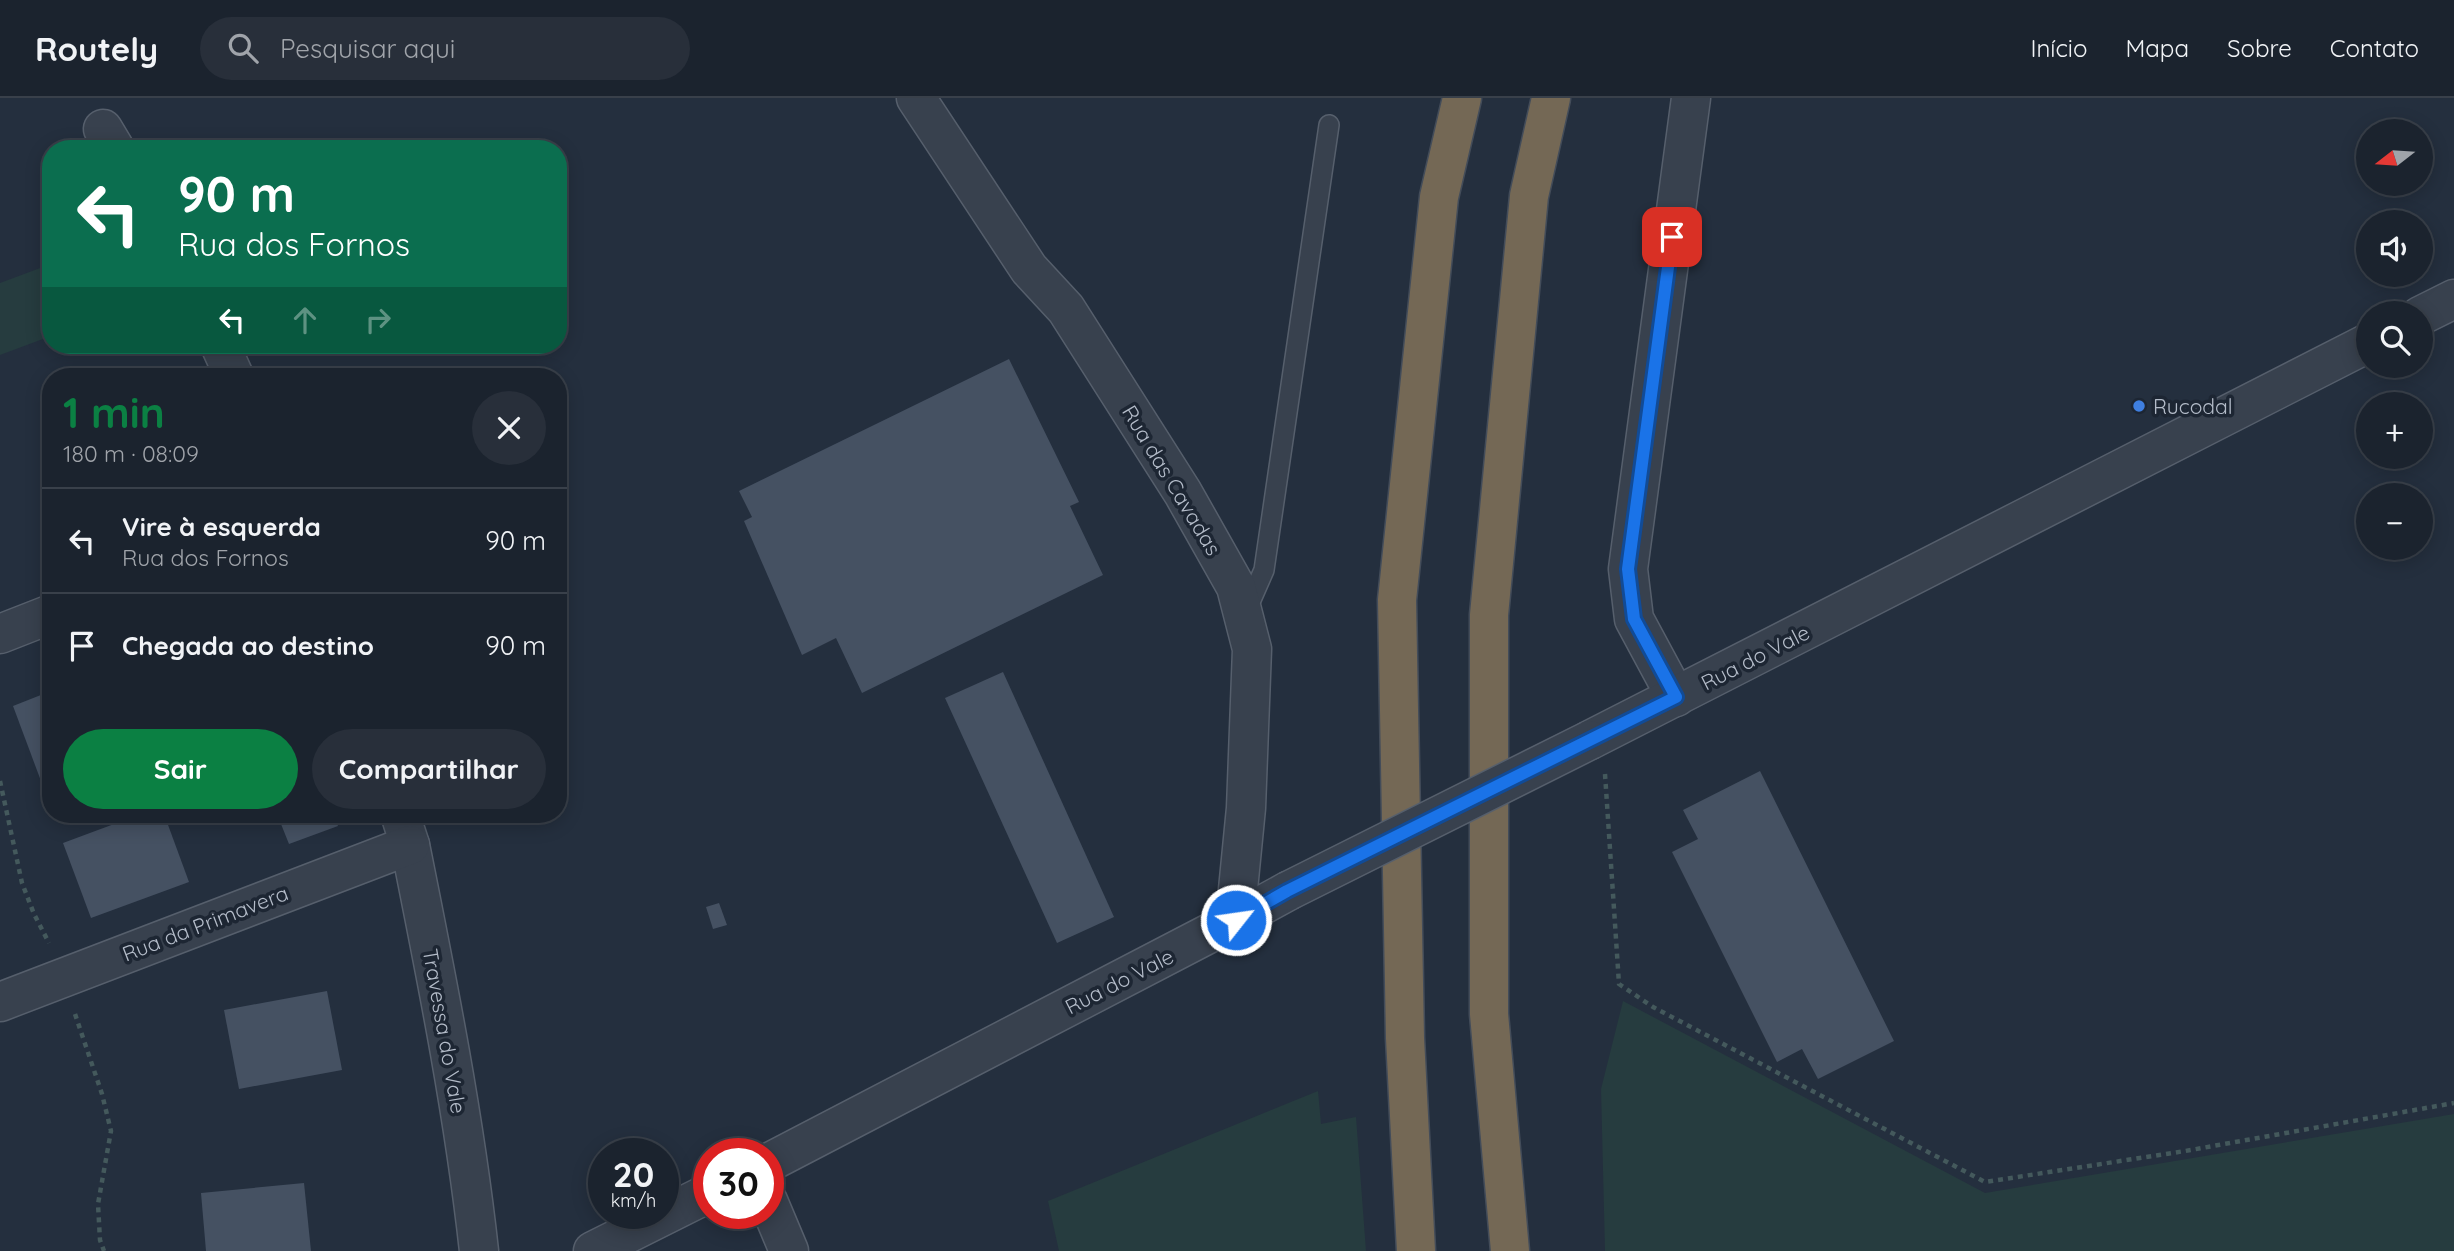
<!DOCTYPE html>
<html lang="pt">
<meta charset="utf-8">
<style>
:root{--surface:#1b232e;--page:#282f3a;--text:#f1f3f6;--muted:#a0a4aa;--line:#39404a;--accent:#0b8043}
body{margin:0;font-family:Quicksand,sans-serif;background:var(--page);color:var(--text);height:100vh;display:flex;flex-direction:column;font-size:26px;white-space:nowrap}
*{box-sizing:border-box;margin:0}
p{font-size:23px;color:var(--muted)}
.icon{flex:none;width:38px;height:38px;fill:none;stroke:currentColor;stroke-width:2;stroke-linecap:round;stroke-linejoin:round}
.map{position:relative;flex:1;overflow:hidden}
.drawer{position:absolute;left:42px;top:270px;width:525px;height:455px;display:flex;flex-direction:column;background:var(--surface);border-radius:28px;box-shadow:0 4px 18px #0003,0 0 0 2px var(--line)}
.drawer>*{flex:none}
.top-card{position:absolute;left:42px;top:42px;width:525px;height:214px;border-radius:28px;box-shadow:0 4px 18px #0003,0 0 0 2px var(--line);background:#0b6e4f;color:#fff;overflow:hidden}
.needle{width:46px;rotate:253deg}
.tools{position:absolute;left:2356px;top:21px;display:grid;gap:14px}
.tools a{display:grid;place-items:center;width:77px;height:77px;border-radius:50%;background:var(--surface);box-shadow:0 4px 18px #0003,0 0 0 2px var(--line);font-size:35px}
.speed{position:absolute;left:588px;top:1040px;display:flex;gap:14px;font-size:35px;font-weight:700;text-align:center}
.speed>*{display:grid;place-content:center;width:91px;height:91px;border-radius:50%;background:var(--surface);box-shadow:0 4px 18px #0003,0 0 0 2px var(--line);line-height:1}
.speed small{font-size:18px;font-weight:400}
.speed .limit{border:10px solid #d22;background:#fff;color:#111}
.pin{position:absolute;display:grid;place-items:center;width:60px;height:60px;color:#fff;margin:-30px;border-radius:14px;box-shadow:0 4px 10px #0006}
.me{position:absolute;width:77px;margin:-38px;rotate:60deg;stroke-linejoin:round;filter:drop-shadow(0 0 5px #0008)}
.turn{display:flex;align-items:center;gap:24px;height:147px;padding:0 21px;font-size:32px}
.turn .icon{width:91px;height:91px;stroke-width:2.5}
.turn b{display:block;font-size:49px;line-height:60px}
.lanes{display:flex;align-items:center;height:66px;padding:0 21px;background:#0003;justify-content:center;gap:35px;direction:ltr}
.lanes .off{opacity:.35}
.round{display:grid;place-items:center;flex:none;width:74px;height:74px;border-radius:37px;background:var(--page)}
.head{display:flex;align-items:center;justify-content:space-between;height:119px;padding:0 21px}
h1{font-size:42px;font-weight:800;line-height:52px;color:var(--accent)}
.primary-button{display:flex;gap:14px;margin-top:auto;padding:14px 21px}
.primary-button a{flex:1;height:80px;border-radius:42px;background:var(--accent);color:#fff;font-size:28px;font-weight:800;line-height:80px;text-align:center}
.primary-button a+a{background:var(--page);color:var(--text)}
ul{padding:0;list-style:none}
li{display:flex;align-items:center;gap:21px;height:105px;padding:0 21px;border-top:2px solid var(--line)}
li div{flex:1}
li b{display:block;font-size:26px}
li em{font-style:normal}
header{display:flex;align-items:center;gap:42px;box-sizing:border-box;height:98px;padding:0 35px;background:var(--surface);border-bottom:2px solid var(--line)}
header strong{font-size:33px}
nav{display:flex;gap:38px;margin-inline-start:auto;font-size:24px}
.search{width:490px;height:63px;background:var(--page);display:flex;align-items:center;gap:18px;box-sizing:border-box;padding:0 24px;border-radius:38px;color:var(--muted);font-size:26px}
.map>svg:first-child{display:block}
.green{fill:#263c3f}
.building{fill:#455162}
.lines{fill:none;stroke-linecap:round;stroke-linejoin:round}
.lane-casing{stroke:#565f6c;stroke-width:22}
.street-casing{stroke:#565f6c;stroke-width:41}
.highway-casing{stroke:#434c59;stroke-width:41}
.path{stroke:#44595c;stroke-width:4.5;stroke-dasharray:5 5;stroke-linecap:butt}
.lane{stroke:#38414e;stroke-width:19}
.street{stroke:#38414e;stroke-width:38}
.highway{stroke:#746855;stroke-width:38}
.street-bridge-casing{stroke:#565f6c;stroke-width:41;stroke-linecap:butt}
.street-bridge{stroke:#38414e;stroke-width:38}
.route-casing{stroke:#114b97;stroke-width:18}
.route{stroke:#1a73e8;stroke-width:12}
.shop-dot{fill:#3f7fe0;stroke:#1d2633;stroke-width:2.5}
.labels{text-anchor:middle;dominant-baseline:central;stroke-width:7;stroke-linejoin:round;paint-order:stroke}
.poi-label{font-size:21px;fill:#b4bcc9;stroke:#1d2633;text-anchor:start}
.street-label{font-size:21px;fill:#b4bcc9;stroke:#1d2633}
</style>
<header>
<strong>Routely</strong>
<div class="search"><svg class="icon" aria-label="search" viewBox="0 0 24 24"><circle cx="10" cy="10" r="6"/><path d="M15 15l6 6"/></svg>Pesquisar aqui</div>
<nav><a>Início</a><a>Mapa</a><a>Sobre</a><a>Contato</a></nav>
</header>
<div class="map">
<svg width="2454" height="1153" viewBox="0 0 2454 1153">
<rect width="100%" height="100%" fill="#242f3e"/>
<!-- green -->
<g class="green">
<polygon points="51,166 51,238 0,257 0,185"/>
<polygon points="1623,903 1985,1095 2454,1016 2454,1153 1605,1153 1601,991"/>
<polygon points="1318,993 1321,1026 1356,1019 1366,1153 1059,1153 1048,1103"/>
</g>
<!-- building -->
<g class="building">
<polygon points="1009,261 1079,404 1070,408 1103,477 862,595 836,540 802,557 744,423 752,419 739,393"/>
<polygon points="1003,574 1114,819 1057,845 945,600"/>
<polygon points="51,593 51,679 41,683 13,608"/>
<polygon points="1760,673 1894,943 1818,981 1802,951 1777,964 1672,754 1698,741 1683,712"/>
<polygon points="141,716 164,716 189,784 91,820 63,745"/>
<polygon points="277,716 333,716 338,728 289,746"/>
<polygon points="719,805 727,827 713,831 706,809"/>
<polygon points="327,893 342,972 239,991 224,912"/>
<polygon points="304,1085 311,1153 206,1153 201,1095"/>
</g>
<g class="lines">
<defs>
<polyline id="lane" points="1246,513 1264,472 1329,27"/>
<g id="street">
<polyline points="916,0 1029,171 1066,211 1183,395 1236,489 1252,551 1246,710 1235,822"/>
<polyline points="103,31 115,51"/>
<polyline points="2420,218 2454,201"/>
<polyline points="220,247 234,278"/>
<polyline points="0,536 51,516"/>
<polyline points="1676,599 1634,521 1628,471 1691,0"/>
<polyline points="1590,642 2368,245"/>
<path d="M400 716 410 747C437 882 464 1016 479 1153"/>
<polyline points="0,904 410,747"/>
<polyline points="768,1065 1235,822 1288,793"/>
<polyline points="768,1103 789,1153"/>
<polyline points="593,1153 709,1095"/>
</g>
<g id="highway">
<polyline points="1416,1153 1405,940 1397,502 1439,99 1462,0"/>
<polyline points="1510,1153 1489,916 1489,517 1529,98 1551,0"/>
</g>
</defs>
<!-- lane casing -->
<use href="#lane" class="lane-casing"/>
<!-- street casing -->
<use href="#street" class="street-casing"/>
<!-- highway casing -->
<use href="#highway" class="highway-casing"/>
<!-- path -->
<g class="path">
<polyline points="1605,676 1619,886 1653,909 1985,1084 2185,1053 2454,1005"/>
<polyline points="0,683 22,785 34,816 49,845"/>
<polyline points="75,916 102,996 111,1033 98,1106 100,1142 104,1153"/>
</g>
<!-- lane -->
<use href="#lane" class="lane"/>
<!-- street -->
<use href="#street" class="street"/>
<!-- highway -->
<use href="#highway" class="highway"/>
<defs>
<polyline id="street-bridge" points="1288,793 1590,642"/>
</defs>
<!-- street-bridge casing -->
<use href="#street-bridge" class="street-bridge-casing"/>
<!-- street-bridge -->
<use href="#street-bridge" class="street-bridge"/>
</g>
<g class="lines">
<defs>
<polyline id="route" points="1236,822 1287,793 1676,599 1634,521 1628,471 1672,139"/>
</defs>
<!-- route casing -->
<use href="#route" class="route-casing"/>
<!-- route -->
<use href="#route" class="route"/>
</g>
<!-- markers -->
<circle class="shop-dot" cx="2139" cy="308" r="7"/>
<g class="labels">
<!-- poi labels -->
<g class="poi-label">
<text x="2153" y="308">Rucodal</text>
</g>
<!-- street labels -->
<g class="street-label">
<text transform="translate(1172 382) rotate(59)">Rua das Cavadas</text>
<text transform="translate(1755 559) rotate(-27)">Rua do Vale</text>
<text transform="translate(205 825) rotate(-21)">Rua da Primavera</text>
<text transform="translate(1119 883) rotate(-27)">Rua do Vale</text>
<text transform="translate(445 933) rotate(80)">Travessa do Vale</text>
</g>
</g>
</svg>
<div class="tools">
<a><svg class="needle" viewBox="-14 -14 28 28"><path d="M0-13l5 13h-10z" fill="#e53935"/><path d="M0 13l5-13h-10z" fill="#a0a4aa"/></svg></a>
<a><svg class="icon" aria-label="sound" viewBox="0 0 24 24"><path d="M4 9h4l5-4v14l-5-4H4zM17 9q2 3 0 6"/></svg></a>
<a><svg class="icon" aria-label="search" viewBox="0 0 24 24"><circle cx="10" cy="10" r="6"/><path d="M15 15l6 6"/></svg></a>
<a>+</a>
<a>−</a>
</div>
<div class="speed"><div>20<small>km/h</small></div><div class="limit">30</div></div>
<div class="pin" style="left:1672px;top:139px;background:#d93025"><svg class="icon" aria-label="arrive" viewBox="0 0 24 24"><path d="M6 21V4h12l-3 4 3 4H6"/></svg></div>
<svg class="me" style="left:1236px;top:822px" viewBox="-20 -20 40 40"><circle r="17" fill="#1a73e8" stroke="#fff" stroke-width="3"/><path d="M0-11L8 9 0 5-8 9z" fill="#fff"/></svg>
<div class="top-card">
<div class="turn"><svg class="icon" aria-label="left" viewBox="0 0 24 24"><path d="M17 20v-9H6M10 6l-5 5 5 5"/></svg><div><b>90 m</b>Rua dos Fornos</div></div>
<div class="lanes"><svg class="icon" aria-label="left" viewBox="0 0 24 24"><path d="M17 20v-9H6M10 6l-5 5 5 5"/></svg><svg class="icon off" aria-label="ahead" viewBox="0 0 24 24"><path d="M12 20V5M6 11l6-6 6 6"/></svg><svg class="icon off" aria-label="right" viewBox="0 0 24 24"><path d="M7 20v-9h11M14 6l5 5-5 5"/></svg></div>
</div>
<section class="drawer">
<div class="head"><div><h1>1 min</h1><p>180 m · 08:09</p></div><a class="round"><svg class="icon" aria-label="close" viewBox="0 0 24 24"><path d="M6 6l12 12M18 6L6 18"/></svg></a></div>
<ul>
<li><svg class="icon" aria-label="left" viewBox="0 0 24 24"><path d="M17 20v-9H6M10 6l-5 5 5 5"/></svg><div><b>Vire à esquerda</b><p>Rua dos Fornos</p></div><em>90 m</em></li>
<li><svg class="icon" aria-label="arrive" viewBox="0 0 24 24"><path d="M6 21V4h12l-3 4 3 4H6"/></svg><div><b>Chegada ao destino</b></div><em>90 m</em></li>
</ul>
<div class="primary-button"><a>Sair</a><a>Compartilhar</a></div>
</section>
</div>
